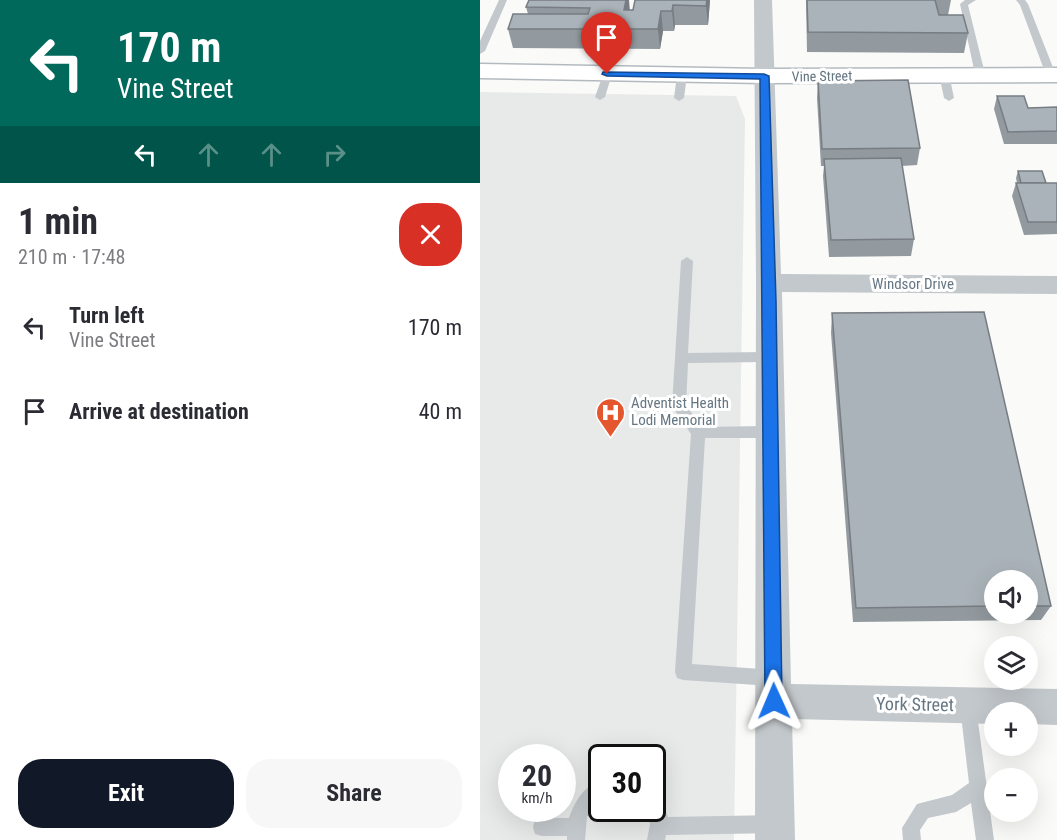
<!DOCTYPE html>
<meta charset="utf-8">
<style>
:root{--surface:#fff;--page:#f7f7f7;--text:#2b2b33;--muted:#7c7c81;--accent:#111827}
body{margin:0;font-family:"Roboto Condensed",sans-serif;background:var(--page);color:var(--text);height:100vh;display:flex;flex-direction:column;font-size:22px;white-space:nowrap}
*{box-sizing:border-box;margin:0}
p{font-size:20px;color:var(--muted)}
.icon{flex:none;width:33px;height:33px;fill:none;stroke:currentColor;stroke-width:2;stroke-linecap:round;stroke-linejoin:round}
.map{position:relative;flex:1;overflow:hidden}
.details{display:flex;flex-direction:column;background:var(--surface);width:480px}
.details>*{flex:none}
.banner{background:#00695c;color:#fff;overflow:hidden}
.tools{position:absolute;left:504px;top:570px;display:grid;gap:12px}
.tools a{display:grid;place-items:center;width:54px;height:54px;border-radius:50%;background:var(--surface);box-shadow:0 6px 24px #0002;font-size:30px}
.speed{position:absolute;left:18px;top:744px;display:flex;gap:12px;font-size:30px;font-weight:700;text-align:center}
.speed>*{display:grid;place-content:center;width:78px;height:78px;border-radius:50%;background:var(--surface);box-shadow:0 6px 24px #0002;line-height:1}
.speed small{font-size:15px;font-weight:400}
.speed .limit{border:3px solid #111;border-radius:9px;background:#fff;color:#111}
.pin{position:absolute;display:grid;place-items:center;width:51px;height:51px;color:#fff;margin:-62px -26px;border-radius:50% 50% 50% 0;rotate:-45deg;box-shadow:0 0 6px #0007}
.pin .icon{rotate:45deg}
.me{position:absolute;width:66px;margin:-33px;rotate:359deg;stroke-linejoin:round;filter:drop-shadow(0 0 4px #0008)}
.turn{display:flex;align-items:center;gap:21px;height:126px;padding:0 18px;font-size:27px}
.turn .icon{width:78px;height:78px;stroke-width:2.5}
.turn b{display:block;font-size:42px;line-height:51px}
.lanes{display:flex;align-items:center;height:57px;padding:0 18px;background:#0003;justify-content:center;gap:30px;direction:ltr}
.lanes .off{opacity:.35}
.round{display:grid;place-items:center;flex:none;width:63px;height:63px;border-radius:24px;background:var(--page)}
.summary{display:flex;align-items:center;justify-content:space-between;height:102px;padding:0 18px}
h1{font-size:36px;font-weight:700;line-height:45px}
.cta{display:flex;gap:12px;margin-top:auto;padding:12px 18px}
.cta a{flex:1;height:69px;border-radius:24px;background:var(--accent);color:#fff;font-size:24px;font-weight:700;line-height:69px;text-align:center}
.cta a+a{background:var(--page);color:var(--text)}
ul{padding:0;list-style:none}
li{display:flex;align-items:center;gap:18px;height:84px;padding:0 18px}
li div{flex:1}
li b{display:block;font-size:22px}
li em{font-style:normal}
main{display:flex;flex:1;min-height:0}
.map>svg:first-child{display:block}
.built{fill:#e8e9e9;fill-rule:evenodd}
.lines{fill:none;stroke-linecap:round;stroke-linejoin:round}
.secondary-casing{stroke:#b3babf;stroke-width:3}
.lane{fill:#c3c8cc;fill-rule:evenodd}
.street{fill:#c3c8cc;fill-rule:evenodd}
.secondary{fill:#fff;fill-rule:evenodd}
.wall{fill:#929a9f;fill-rule:evenodd}
.shaded-wall{fill:#777d82}
.building{fill:#aab3b9;stroke:#777d82;stroke-width:1.5}
.route{fill:#1a73e8;stroke:#114b97;stroke-width:1.5}
.labels{text-anchor:middle;dominant-baseline:central;stroke-width:6;stroke-linejoin:round;paint-order:stroke}
.far-street-label{font-size:14px;fill:#657683;stroke:#fff}
.street-label{font-size:15px;fill:#657683;stroke:#fff}
.poi-label{font-size:15px;fill:#657683;stroke:#fff;text-anchor:start}
.near-street-label{font-size:18px;fill:#657683;stroke:#fff}
</style>
<main>
<section class="details">
<div class="banner">
<div class="turn"><svg class="icon" aria-label="left" viewBox="0 0 24 24"><path d="M17 20v-9H6M10 6l-5 5 5 5"/></svg><div><b>170 m</b>Vine Street</div></div>
<div class="lanes"><svg class="icon" aria-label="left" viewBox="0 0 24 24"><path d="M17 20v-9H6M10 6l-5 5 5 5"/></svg><svg class="icon off" aria-label="ahead" viewBox="0 0 24 24"><path d="M12 20V5M6 11l6-6 6 6"/></svg><svg class="icon off" aria-label="ahead" viewBox="0 0 24 24"><path d="M12 20V5M6 11l6-6 6 6"/></svg><svg class="icon off" aria-label="right" viewBox="0 0 24 24"><path d="M7 20v-9h11M14 6l5 5-5 5"/></svg></div>
</div>
<div class="summary"><div><h1>1 min</h1><p>210 m · 17:48</p></div><a class="round" style="background:#d93025;color:#fff"><svg class="icon" aria-label="close" viewBox="0 0 24 24"><path d="M6 6l12 12M18 6L6 18"/></svg></a></div>
<ul>
<li><svg class="icon" aria-label="left" viewBox="0 0 24 24"><path d="M17 20v-9H6M10 6l-5 5 5 5"/></svg><div><b>Turn left</b><p>Vine Street</p></div><em>170 m</em></li>
<li><svg class="icon" aria-label="arrive" viewBox="0 0 24 24"><path d="M6 21V4h12l-3 4 3 4H6"/></svg><div><b>Arrive at destination</b></div><em>40 m</em></li>
</ul>
<div class="cta"><a>Exit</a><a>Share</a></div>
</section>
<div class="map">
<svg width="577" height="840" viewBox="0 0 577 840">
<rect width="100%" height="100%" fill="#fafaf8"/>
<!-- built -->
<path class="built" d="M0 92 256 96 265 119 254 840H0ZM32 758H82V808H32ZM122 758H172V808H122Z"/>
<g class="lines">
<defs>
<polygon id="secondary" points="0,64 284,69 577,68 577,82 284,83 0,78"/>
</defs>
<!-- secondary casing -->
<use href="#secondary" class="secondary-casing"/>
<!-- lane -->
<g class="lane">
<polygon points="19,0 27,0 5,51 0,54 0,41"/>
<polygon points="485,0 496,0 488,5 505,74 500,77 495,74 480,4"/>
<polygon points="536,0 545,0 548,4 576,75 574,77 566,75 540,5"/>
<polygon points="464,71 469,74 474,98 469,101 464,98 459,74"/>
<polygon points="124,72 132,74 125,97 120,100 115,97"/>
<polygon points="202,72 207,75 204,98 199,101 194,98 197,75"/>
<polygon points="207,257 213,261 208,353 290,352 296,357 290,362 208,363 206,405 222,427 291,426 296,428 298,432 296,436 291,438 225,438 212,664 293,670 299,672 301,678 299,684 293,686 203,680 197,678 195,672 211,434 192,406 201,261"/>
<polygon points="488,699 494,701 496,707 514,840 496,840 491,803 476,812 448,818 440,830 441,840 423,840 422,828 437,804 472,795 489,783 480,707 482,701"/>
<path d="M122 779V800L107 817 105 840H87V836H62L55 834 53 827 55 820 62 818H89C95 801 104 786 122 779Z"/>
<polygon points="172,790 178,793 188,817 291,815 297,818 300,824 297,830 291,833 186,835 185,840 167,840 170,824 167,808 172,808"/>
</g>
<!-- street -->
<polygon class="street" points="274,0 292,0 301,274 577,276 577,294 302,292 311,684 577,689 577,725 548,724 548,712 514,712 514,724 312,719 315,840 275,840 276,283"/>
<!-- secondary -->
<use href="#secondary" class="secondary"/>
</g>
<!-- wall -->
<g class="wall">
<polygon points="49,0 150,10 153,10 155,0 230,0 228,25 195,25 194,31 183,31 180,49 33,48 28,29 48,14 46,7"/>
<polygon points="326,0 471,0 468,15 488,33 484,53 327,52"/>
<polygon points="338,81 440,148 437,165 422,166 434,239 431,256 349,257 343,176 344,166 341,166 337,98"/>
<polygon points="517,96 548,108 577,107 577,144 524,144 514,109"/>
<polygon points="538,171 566,183 577,183 577,234 544,235 532,196 536,183 537,183 536,178"/>
<path d="M352 313 571 606 561 620 373 622 351 333ZM514 580H548V614H514Z"/>
</g>
<!-- shaded-wall -->
<g class="shaded-wall">
<polygon points="146,0 149,0 150,12 144,10"/>
<polygon points="227,0 230,0 228,25 226,6"/>
<polygon points="193,5 195,25 194,31 192,11"/>
<polygon points="181,11 183,31 180,49 178,29"/>
</g>
<!-- building -->
<g class="building">
<polygon points="49,0 146,0 144,10 153,10 155,0 227,0 226,6 193,5 192,11 181,11 178,29 28,29 33,14 108,14 110,8 46,7"/>
<polygon points="327,0 455,0 459,15 483,15 488,33 328,32"/>
<polygon points="428,80 440,148 342,149 338,81"/>
<polygon points="517,96 544,96 548,108 577,107 577,131 528,132"/>
<polygon points="421,158 434,239 351,240 344,159"/>
<polygon points="538,171 562,171 566,183 541,183"/>
<polygon points="536,183 577,183 577,222 548,222"/>
<polygon points="504,312 571,606 548,606 548,580 514,580 514,606 376,608 352,313"/>
</g>
<!-- route -->
<polygon class="route" points="123,72 284,74 289,76 296,301 302,701 300,707 294,710 288,707 285,701 280,79 127,76 122,74"/>
<!-- icons -->
<defs>
<symbol id="hospital-pin" viewBox="-11 -11 22 30"><path d="M0 17L-7.5 6A9.5 9.5 0 1 1 7.5 6Z" fill="#e4572e" stroke="#fff"/><path d="M-5-5h3v3.5h4V-5h3V5h-3V1.5h-4V5h-3Z" fill="#fff"/></symbol>
</defs>
<g fill-rule="evenodd">
<use href="#hospital-pin" x="114" y="396" width="33" height="45"/>
</g>
<g class="labels">
<!-- far-street labels -->
<g class="far-street-label">
<text transform="translate(342 76) rotate(-1)">Vine Street</text>
</g>
<!-- street labels -->
<g class="street-label">
<text x="433" y="284">Windsor Drive</text>
</g>
<!-- poi labels -->
<g class="poi-label">
<text x="151" y="403">Adventist Health<tspan x="151" dy="17">Lodi Memorial</tspan></text>
</g>
<!-- near-street labels -->
<g class="near-street-label">
<text transform="translate(435 704) rotate(1)">York Street</text>
</g>
</g>
</svg>
<div class="tools">
<a><svg class="icon" aria-label="sound" viewBox="0 0 24 24"><path d="M4 9h4l5-4v14l-5-4H4zM17 9q2 3 0 6"/></svg></a>
<a><svg class="icon" aria-label="layers" viewBox="0 0 24 24"><path d="M12 4l9 5-9 5-9-5zM3 14l9 5 9-5"/></svg></a>
<a>+</a>
<a>−</a>
</div>
<div class="speed"><div>20<small>km/h</small></div><div class="limit">30</div></div>
<div class="pin" style="left:127px;top:74px;background:#d93025"><svg class="icon" aria-label="arrive" viewBox="0 0 24 24"><path d="M6 21V4h12l-3 4 3 4H6"/></svg></div>
<svg class="me" style="left:294px;top:701px" viewBox="-20 -20 40 40"><path d="M0-17L14 15 0 8-14 15z" fill="#1a73e8" stroke="#fff" stroke-width="4"/></svg>
</div>
</main>
